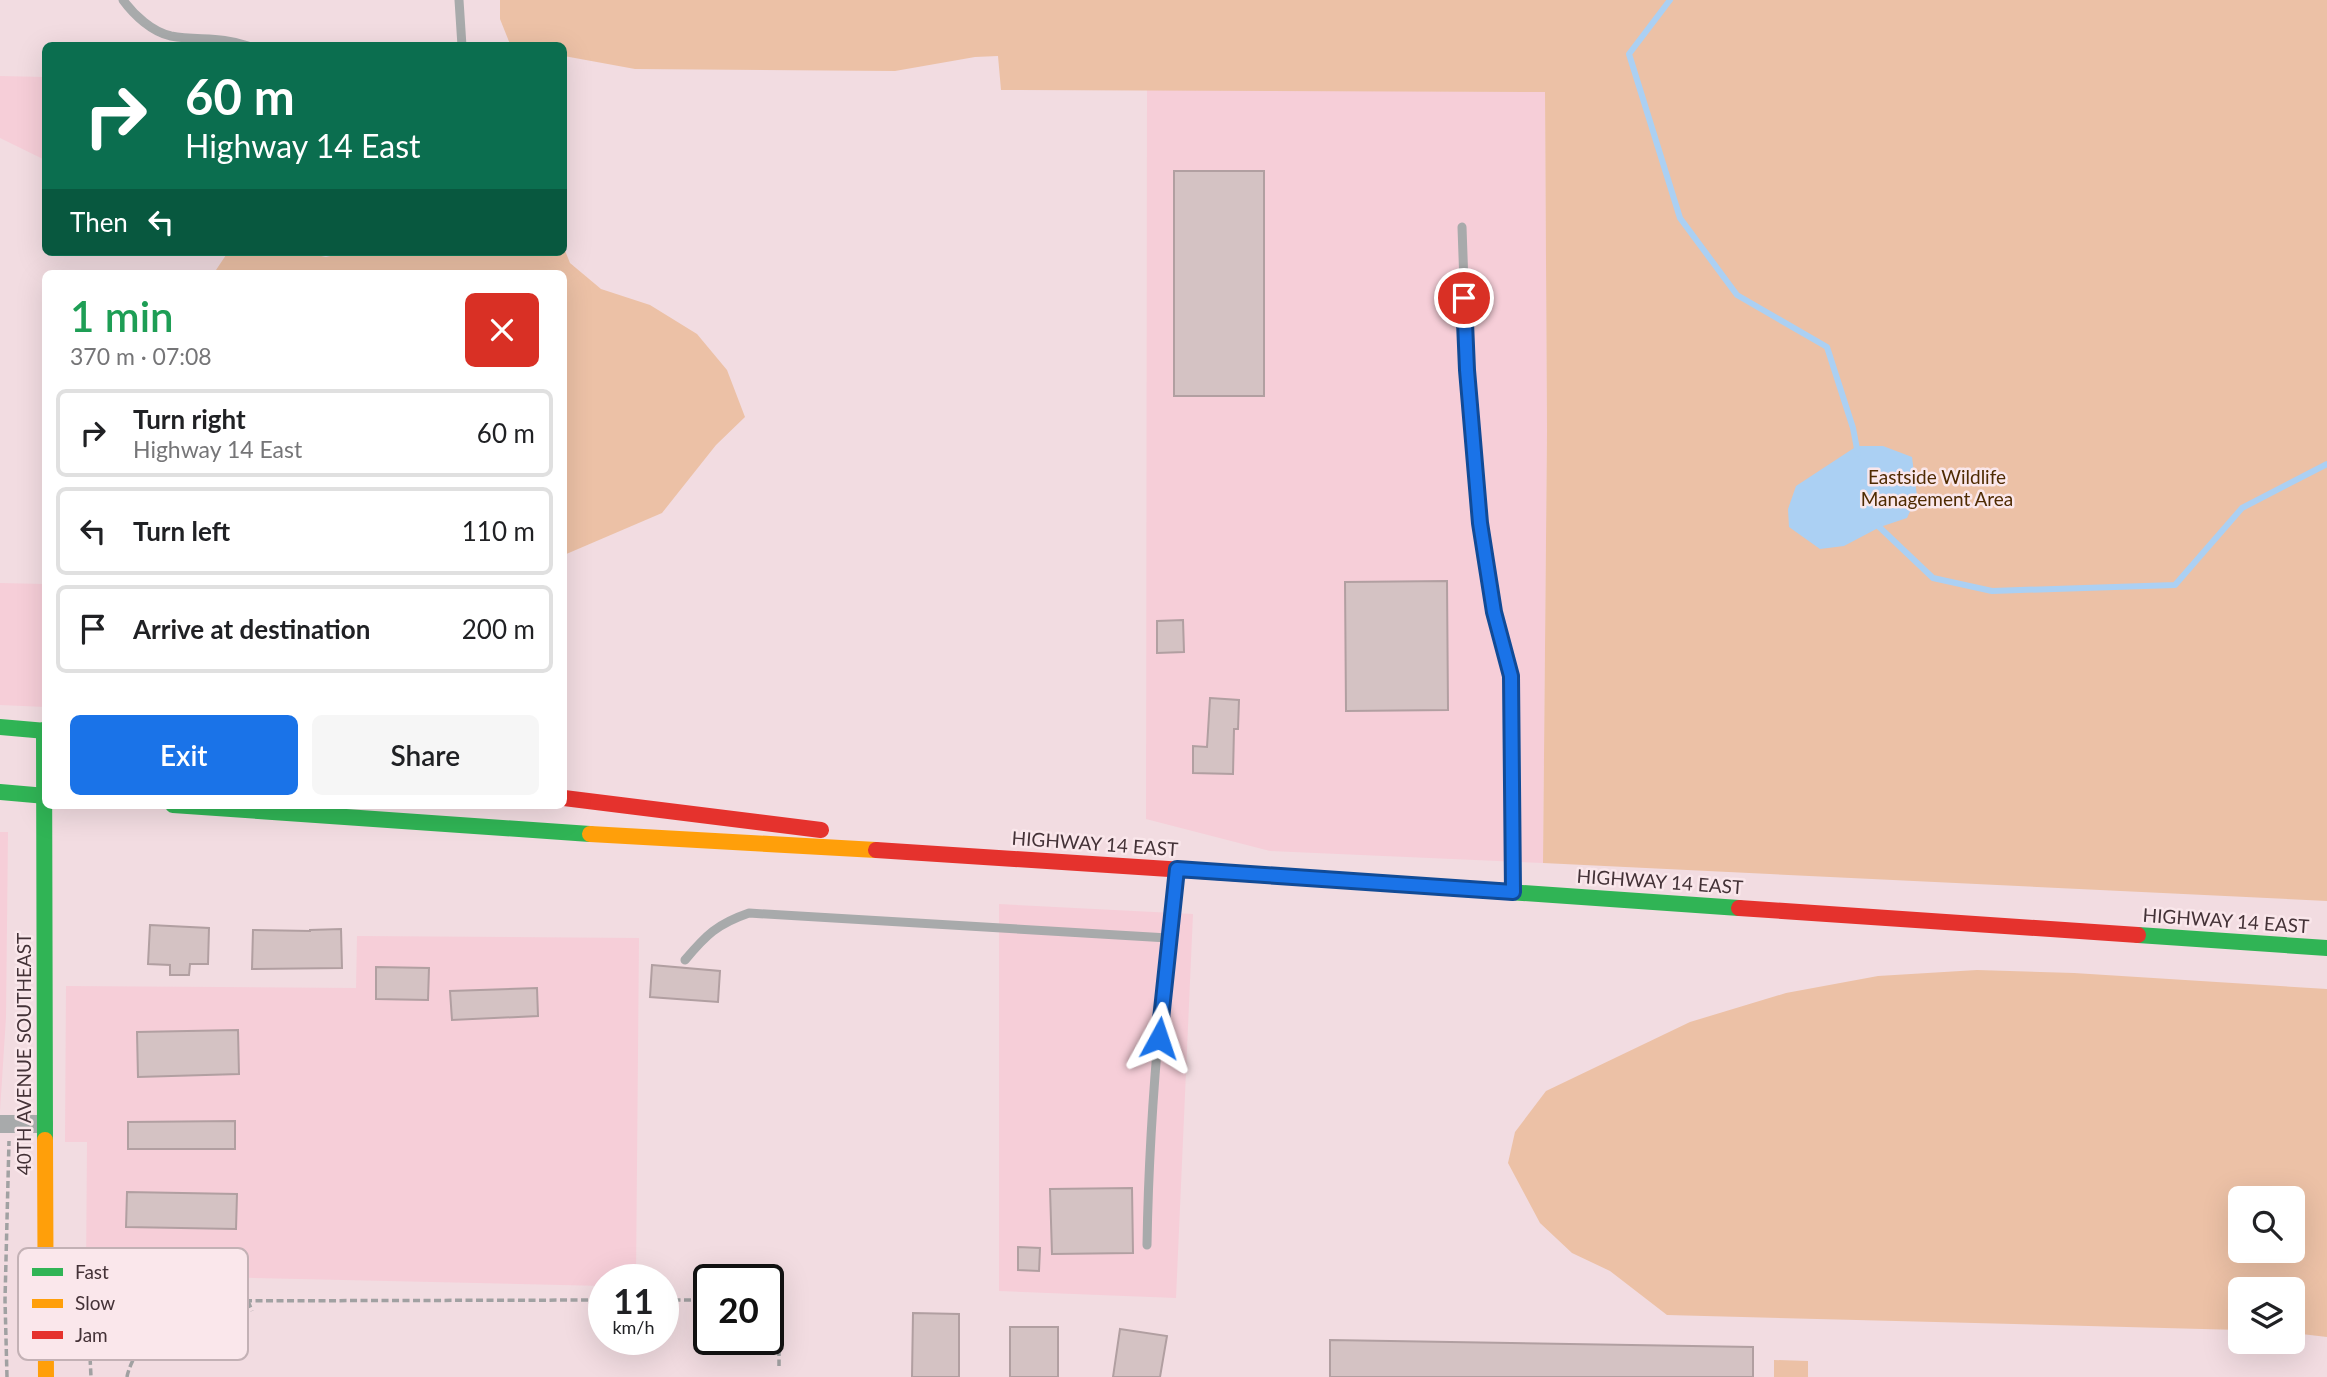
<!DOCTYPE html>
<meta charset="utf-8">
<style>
:root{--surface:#fff;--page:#f6f6f6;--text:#202124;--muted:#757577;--line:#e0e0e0;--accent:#1a73e8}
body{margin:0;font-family:Lato,sans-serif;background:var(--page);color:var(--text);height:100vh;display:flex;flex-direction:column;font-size:26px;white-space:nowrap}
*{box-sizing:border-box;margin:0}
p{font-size:23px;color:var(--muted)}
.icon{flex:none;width:38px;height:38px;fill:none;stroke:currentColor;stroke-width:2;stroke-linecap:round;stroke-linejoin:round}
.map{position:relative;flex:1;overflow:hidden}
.details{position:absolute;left:42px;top:270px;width:525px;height:539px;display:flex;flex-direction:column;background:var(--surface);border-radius:10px;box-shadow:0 7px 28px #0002}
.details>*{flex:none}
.hud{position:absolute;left:42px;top:42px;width:525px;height:214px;border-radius:10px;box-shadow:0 7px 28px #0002;background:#0b6e4f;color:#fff;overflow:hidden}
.tools{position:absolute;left:2228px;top:1186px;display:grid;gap:14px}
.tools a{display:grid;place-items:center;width:77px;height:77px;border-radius:10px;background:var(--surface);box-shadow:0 7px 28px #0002;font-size:35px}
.speed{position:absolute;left:588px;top:1264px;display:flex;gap:14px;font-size:35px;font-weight:700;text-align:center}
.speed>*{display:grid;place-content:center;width:91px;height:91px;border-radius:50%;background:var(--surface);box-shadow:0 7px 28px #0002;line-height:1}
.speed small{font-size:18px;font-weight:400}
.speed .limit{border:4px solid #111;border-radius:10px;background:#fff;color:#111}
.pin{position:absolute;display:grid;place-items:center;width:60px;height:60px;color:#fff;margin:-30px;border:4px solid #fff;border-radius:50%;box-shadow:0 2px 7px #0007}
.me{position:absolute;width:77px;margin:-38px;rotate:5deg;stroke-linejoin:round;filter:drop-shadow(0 0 5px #0008)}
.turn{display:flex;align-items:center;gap:24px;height:147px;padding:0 28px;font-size:32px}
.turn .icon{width:91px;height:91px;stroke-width:2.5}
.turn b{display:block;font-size:49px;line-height:60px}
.then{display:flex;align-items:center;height:66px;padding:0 28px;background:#0003;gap:14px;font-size:26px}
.round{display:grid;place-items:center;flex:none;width:74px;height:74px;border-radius:10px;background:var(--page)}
.headline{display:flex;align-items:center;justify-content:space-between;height:119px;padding:0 28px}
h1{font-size:42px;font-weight:600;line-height:52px;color:#1e9e55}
.action{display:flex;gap:14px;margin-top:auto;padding:14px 28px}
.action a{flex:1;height:80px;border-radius:10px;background:var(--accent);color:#fff;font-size:28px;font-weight:600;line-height:80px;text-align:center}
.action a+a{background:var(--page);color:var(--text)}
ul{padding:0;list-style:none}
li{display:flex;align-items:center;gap:21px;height:88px;margin:0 14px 10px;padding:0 14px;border:4px solid var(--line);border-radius:10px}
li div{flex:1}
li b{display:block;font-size:26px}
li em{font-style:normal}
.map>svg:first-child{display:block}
.built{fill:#f6ced8}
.green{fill:#ecc1a6;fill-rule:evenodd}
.water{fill:#abd0f3}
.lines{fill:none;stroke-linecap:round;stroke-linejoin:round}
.stream{stroke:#abd0f3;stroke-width:6}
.building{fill:#d4c2c3;stroke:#b19fa1;stroke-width:2}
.path{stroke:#a1a1a2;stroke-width:3.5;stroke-dasharray:7 3.5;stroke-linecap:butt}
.lane{stroke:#a8aaab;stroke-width:9}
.street{stroke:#a8aaab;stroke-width:18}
.fast{stroke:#30b455;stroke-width:16}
.slow{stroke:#ff9f0a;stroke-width:16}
.jam{stroke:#e5322d;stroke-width:16}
.route-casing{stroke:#114b97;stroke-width:18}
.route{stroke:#1a73e8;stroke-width:12}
.labels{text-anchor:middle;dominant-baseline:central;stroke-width:5;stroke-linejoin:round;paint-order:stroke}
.park-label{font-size:19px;fill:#4f2b02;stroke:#fae7eb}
.street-label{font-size:19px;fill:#443237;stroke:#fae7eb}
.key{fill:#fae7eb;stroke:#c3b1b5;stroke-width:2}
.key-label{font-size:19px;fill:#443237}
</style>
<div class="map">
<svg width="2327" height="1377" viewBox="0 0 2327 1377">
<rect width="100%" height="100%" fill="#f2dce1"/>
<!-- built -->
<g class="built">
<polygon points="0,76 45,77 45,160 0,138"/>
<polygon points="1147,89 1545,92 1547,431 1543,863 1270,851 1146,819"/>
<polygon points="0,583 45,584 45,707 0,705"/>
<polygon points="0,832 8,832 6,1017 0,1111"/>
<polygon points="999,904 1193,914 1176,1298 999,1291"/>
<polygon points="357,936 639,938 636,1279 604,1279 604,1286 86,1274 87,1142 65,1142 66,986 356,988"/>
</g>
<!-- green -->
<g class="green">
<polygon points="500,0 2327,0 2327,901 1543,863 1547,431 1545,92 1001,90 998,56 975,57 895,71 635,69 564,56 564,46 510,44 500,19"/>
<polygon points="564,248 570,263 601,289 650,305 697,334 727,370 745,417 716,445 662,513 564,555 564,273 214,273 228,252 301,252 326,257 348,252 564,252"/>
<path d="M1977 970 2074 973 2327 989V1337L2293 1333 2292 1290H2240V1330L1667 1315 1610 1271 1572 1253 1540 1223 1508 1163 1515 1132 1546 1091 1690 1022 1786 993 1878 976ZM2240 1199H2292V1251H2240Z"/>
<polygon points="1774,1360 1808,1361 1808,1377 1774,1377"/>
</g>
<!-- water -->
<polygon class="water" points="1857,446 1883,446 1912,457 1917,496 1907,518 1880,527 1844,546 1820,549 1789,527 1788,509 1796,486"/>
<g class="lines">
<!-- stream -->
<g class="stream">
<polyline points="1670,0 1629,54 1680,218 1737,295 1827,347 1853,428 1858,454"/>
<polyline points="1874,522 1933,578 1992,591 2175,585 2242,508 2327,464"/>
</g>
</g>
<!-- building -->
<g class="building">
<rect x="1174" y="171" width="90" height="225"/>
<polygon points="1447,581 1448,710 1346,711 1345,582"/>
<polygon points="1183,620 1184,652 1157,653 1157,621"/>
<polygon points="1210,698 1239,700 1238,729 1234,729 1233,774 1193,773 1193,746 1207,747"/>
<polygon points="150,925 209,928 208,964 190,964 189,975 170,975 170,965 148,964"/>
<polygon points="341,929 342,968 252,969 253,930 310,931 310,930"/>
<polygon points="652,965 720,971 718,1002 650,997"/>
<polygon points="376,967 429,968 428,1000 376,999"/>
<polygon points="537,988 538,1016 452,1020 450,991"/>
<polygon points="238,1030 239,1074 138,1077 137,1032"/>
<polygon points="235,1121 235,1149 128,1149 128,1122"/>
<polygon points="1132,1188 1133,1253 1052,1254 1050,1189"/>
<polygon points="127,1192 237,1194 236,1229 126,1227"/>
<polygon points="1018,1247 1040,1248 1039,1271 1018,1270"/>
<polygon points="913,1313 959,1314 959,1377 912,1377"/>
<rect x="1010" y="1327" width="48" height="50"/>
<polygon points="1120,1329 1167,1336 1160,1377 1113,1377"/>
<polygon points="1330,1340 1753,1347 1753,1377 1330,1377"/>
</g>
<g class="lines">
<!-- path -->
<g class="path">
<polyline points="86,1274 91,1377"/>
<polyline points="663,1300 709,1300"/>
<polyline points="248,1301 252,1311"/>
<path d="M768 1309C780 1327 779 1346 779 1366"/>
<polyline points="7,1377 5,1300 9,1141"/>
<path d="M127 1377C129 1362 153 1323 166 1313 173 1308 184 1305 192 1301L604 1300"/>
</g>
<!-- lane -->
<g class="lane">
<path d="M123 0C134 15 152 32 171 36 198 41 221 36 248 46"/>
<polyline points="459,0 462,46"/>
<polyline points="1462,227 1467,370 1480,523 1494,612 1511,676 1513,890"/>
<path d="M685 960C706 935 717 924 749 913L1168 938"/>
<path d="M1147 1245C1149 1121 1160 997 1176 874"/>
<polyline points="47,1261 97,1262"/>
</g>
<!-- street -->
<polyline class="street" points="0,1124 44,1124"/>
<!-- fast -->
<g class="fast">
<polyline points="0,727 46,731"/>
<polyline points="44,730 45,1140"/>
<polyline points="0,792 46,796"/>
<polyline points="173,805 590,834"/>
<polyline points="1307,878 1739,908"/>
<polyline points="2138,935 2327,948"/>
</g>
<!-- slow -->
<g class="slow">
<polyline points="590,834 876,850"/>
<polyline points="45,1140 46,1377"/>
</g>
<!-- jam -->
<g class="jam">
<polyline points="564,798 821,830"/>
<polyline points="876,850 1307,878"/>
<polyline points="1739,908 2138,935"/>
</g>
</g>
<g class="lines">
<defs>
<polyline id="route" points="1159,1038 1177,869 1513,892 1511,676 1494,612 1480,523 1467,370 1464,298"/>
</defs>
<!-- route casing -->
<use href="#route" class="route-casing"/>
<!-- route -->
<use href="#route" class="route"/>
</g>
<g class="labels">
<!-- park labels -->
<g class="park-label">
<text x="1937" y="476">Eastside Wildlife<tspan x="1937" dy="22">Management Area</tspan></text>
</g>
<!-- street labels -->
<g class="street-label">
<text transform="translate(1095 843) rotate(4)">HIGHWAY 14 EAST</text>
<text transform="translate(1660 881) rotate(4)">HIGHWAY 14 EAST</text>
<text transform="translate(2226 920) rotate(4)">HIGHWAY 14 EAST</text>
<text transform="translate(23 1054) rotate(-90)">40TH AVENUE SOUTHEAST</text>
</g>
</g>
<!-- legend -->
<rect x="18" y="1248" width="230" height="112" rx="10" class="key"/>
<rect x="32" y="1268" width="31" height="8" fill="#30b455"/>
<rect x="32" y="1299" width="31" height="9" fill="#ff9f0a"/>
<rect x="32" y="1331" width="31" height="8" fill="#e5322d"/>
<g class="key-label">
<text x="75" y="1279">Fast</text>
<text x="75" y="1310">Slow</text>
<text x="75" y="1342">Jam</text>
</g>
</svg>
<div class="tools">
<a><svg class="icon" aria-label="search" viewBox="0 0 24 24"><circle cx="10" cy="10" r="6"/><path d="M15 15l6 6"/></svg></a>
<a><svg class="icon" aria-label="layers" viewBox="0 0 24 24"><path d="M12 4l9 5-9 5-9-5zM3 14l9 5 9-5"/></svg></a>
</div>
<div class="speed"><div>11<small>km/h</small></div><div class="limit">20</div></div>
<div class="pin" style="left:1464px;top:298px;background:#d93025"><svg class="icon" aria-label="arrive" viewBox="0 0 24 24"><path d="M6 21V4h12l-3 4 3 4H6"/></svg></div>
<svg class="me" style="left:1159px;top:1038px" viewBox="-20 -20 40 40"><path d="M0-17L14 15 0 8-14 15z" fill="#1a73e8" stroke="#fff" stroke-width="4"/></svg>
<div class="hud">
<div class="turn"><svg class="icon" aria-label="right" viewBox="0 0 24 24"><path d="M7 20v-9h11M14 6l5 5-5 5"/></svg><div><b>60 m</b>Highway 14 East</div></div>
<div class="then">Then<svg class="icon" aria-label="left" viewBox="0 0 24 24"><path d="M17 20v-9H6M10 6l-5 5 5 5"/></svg></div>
</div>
<section class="details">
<div class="headline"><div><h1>1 min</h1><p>370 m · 07:08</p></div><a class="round" style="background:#d93025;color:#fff"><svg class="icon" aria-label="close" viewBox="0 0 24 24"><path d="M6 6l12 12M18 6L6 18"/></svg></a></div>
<ul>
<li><svg class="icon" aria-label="right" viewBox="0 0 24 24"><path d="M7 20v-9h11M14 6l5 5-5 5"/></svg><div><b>Turn right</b><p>Highway 14 East</p></div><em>60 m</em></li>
<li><svg class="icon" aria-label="left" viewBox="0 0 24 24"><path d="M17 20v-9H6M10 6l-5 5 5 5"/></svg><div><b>Turn left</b></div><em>110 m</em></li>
<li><svg class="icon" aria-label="arrive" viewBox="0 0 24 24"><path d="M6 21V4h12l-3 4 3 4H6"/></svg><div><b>Arrive at destination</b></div><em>200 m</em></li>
</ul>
<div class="action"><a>Exit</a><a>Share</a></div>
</section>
</div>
